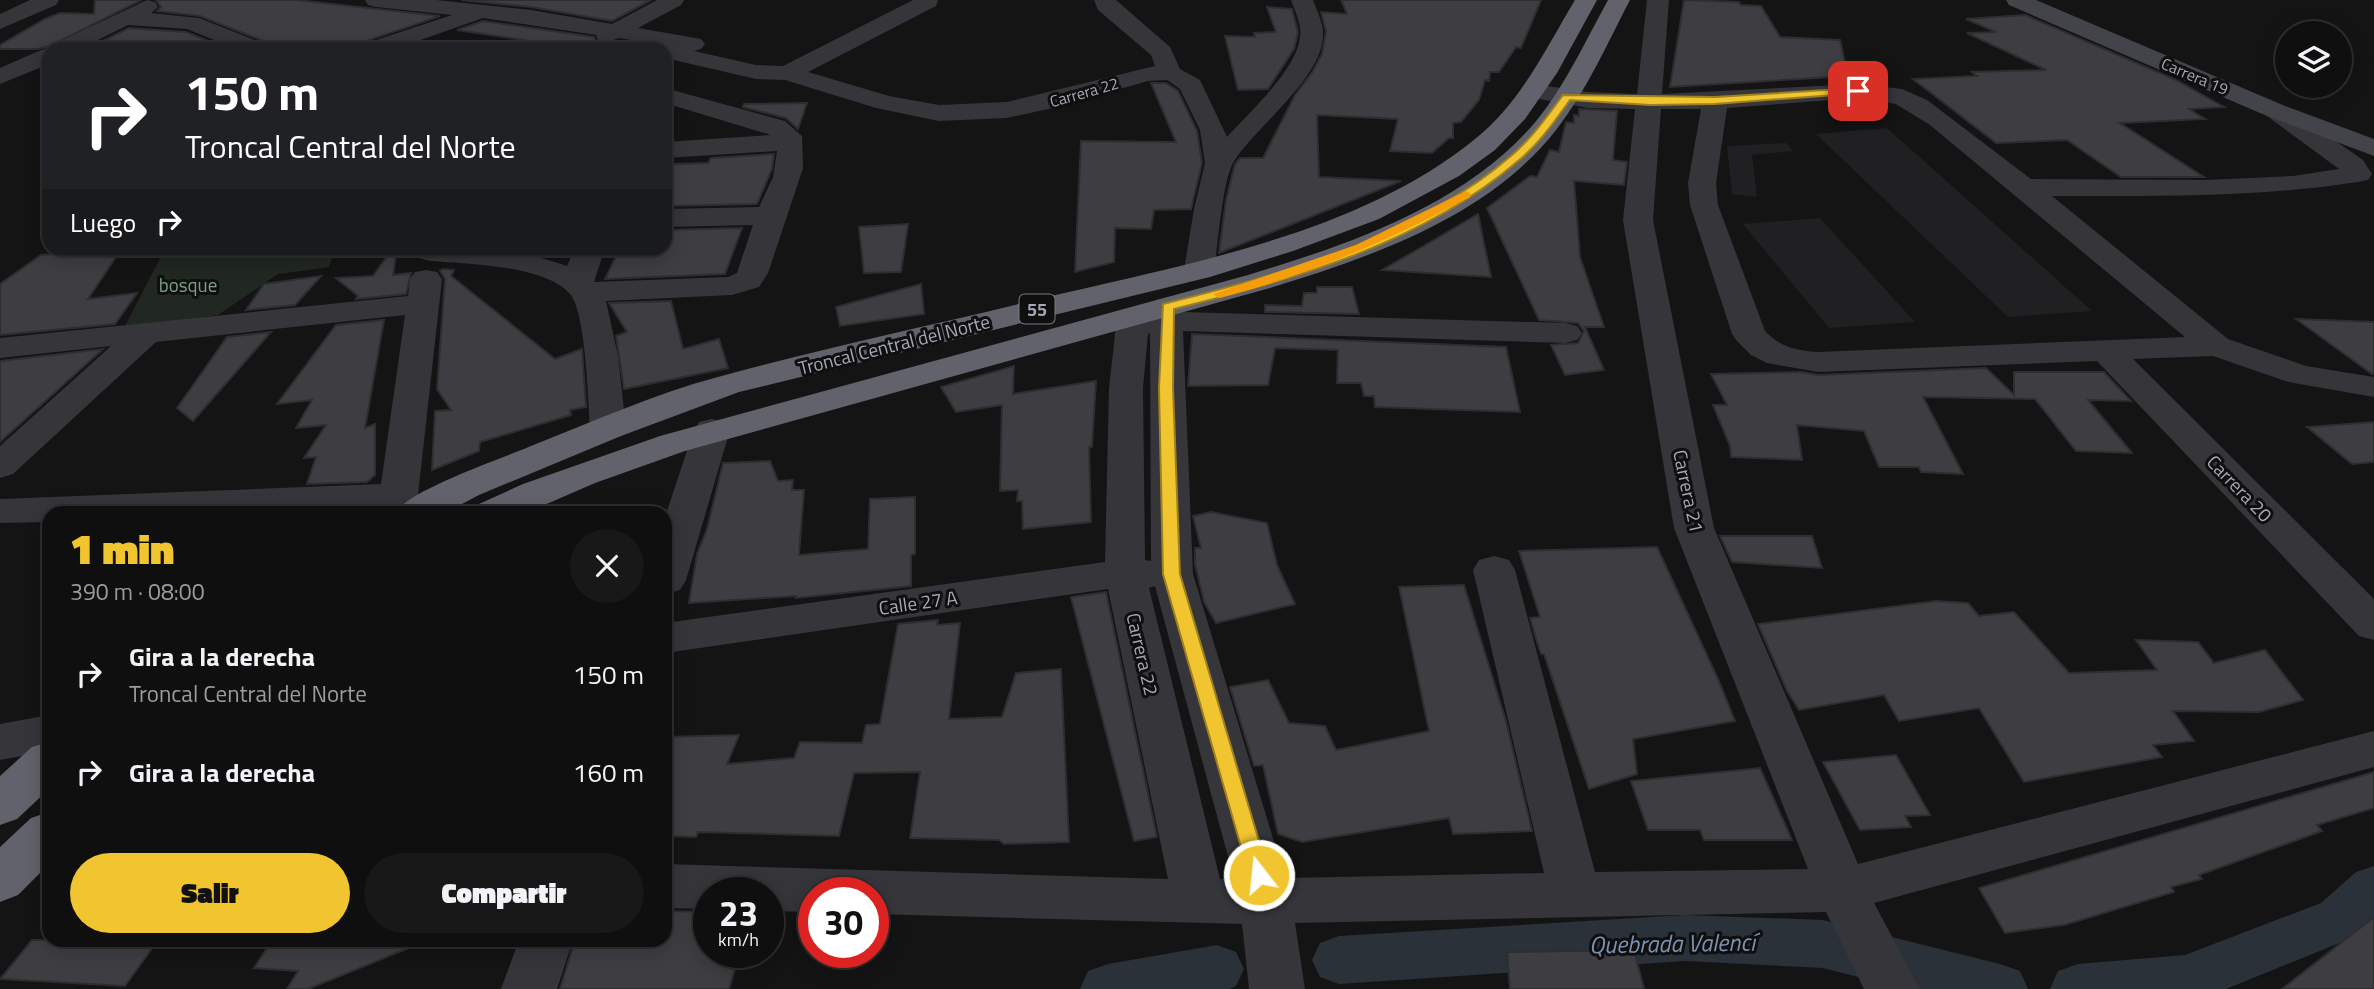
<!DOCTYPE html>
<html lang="es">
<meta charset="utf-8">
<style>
:root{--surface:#0f0f10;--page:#181819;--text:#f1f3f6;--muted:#9b9c9f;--line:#2f2f30;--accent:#f1c530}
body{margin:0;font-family:"Titillium Web",sans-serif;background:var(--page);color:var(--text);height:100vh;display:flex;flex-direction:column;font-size:26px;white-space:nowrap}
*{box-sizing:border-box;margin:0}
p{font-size:23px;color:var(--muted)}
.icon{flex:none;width:38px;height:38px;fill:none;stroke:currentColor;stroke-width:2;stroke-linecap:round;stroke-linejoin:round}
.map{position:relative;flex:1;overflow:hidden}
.panel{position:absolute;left:42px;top:506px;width:630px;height:441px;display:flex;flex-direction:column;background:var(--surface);border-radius:21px;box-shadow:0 4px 18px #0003,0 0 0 2px var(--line)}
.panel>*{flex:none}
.guide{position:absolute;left:42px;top:42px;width:630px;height:214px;border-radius:21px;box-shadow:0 4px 18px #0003,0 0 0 2px var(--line);background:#202124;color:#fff;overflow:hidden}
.buttons{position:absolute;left:2275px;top:21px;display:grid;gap:14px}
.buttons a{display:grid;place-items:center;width:77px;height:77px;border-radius:50%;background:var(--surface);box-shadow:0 4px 18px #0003,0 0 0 2px var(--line);font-size:35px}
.speed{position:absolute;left:693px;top:877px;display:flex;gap:14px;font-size:35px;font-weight:700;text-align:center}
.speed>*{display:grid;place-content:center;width:91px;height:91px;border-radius:50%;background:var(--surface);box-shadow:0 4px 18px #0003,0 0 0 2px var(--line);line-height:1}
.speed small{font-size:18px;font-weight:400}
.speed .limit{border:10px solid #d22;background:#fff;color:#111}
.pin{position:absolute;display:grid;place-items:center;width:60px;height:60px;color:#fff;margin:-30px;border-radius:14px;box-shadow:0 4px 10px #0006}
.me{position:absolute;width:77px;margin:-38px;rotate:344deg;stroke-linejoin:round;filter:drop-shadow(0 0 5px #0008)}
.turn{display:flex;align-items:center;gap:24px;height:147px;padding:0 28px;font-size:32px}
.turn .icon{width:91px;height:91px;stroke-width:2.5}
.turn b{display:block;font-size:49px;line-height:60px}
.then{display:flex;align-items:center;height:66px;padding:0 28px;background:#0003;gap:14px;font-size:26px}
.round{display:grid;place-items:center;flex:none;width:74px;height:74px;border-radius:37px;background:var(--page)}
.head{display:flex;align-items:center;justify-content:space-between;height:119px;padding:0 28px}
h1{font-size:42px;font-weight:800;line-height:52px;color:var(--accent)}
.action{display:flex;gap:14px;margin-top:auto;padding:14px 28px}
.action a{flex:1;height:80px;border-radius:42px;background:var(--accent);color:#111;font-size:28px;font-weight:800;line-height:80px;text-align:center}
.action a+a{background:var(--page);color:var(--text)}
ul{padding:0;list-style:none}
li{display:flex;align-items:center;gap:21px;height:98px;padding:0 28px}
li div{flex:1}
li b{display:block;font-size:26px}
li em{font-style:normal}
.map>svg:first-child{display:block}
.built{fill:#202022}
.green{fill:#202821}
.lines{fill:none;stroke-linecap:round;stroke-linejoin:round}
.canal{fill:#2a3139;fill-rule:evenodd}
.building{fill:#3e3e42;stroke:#2e2e31;stroke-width:2}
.street{fill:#35353a;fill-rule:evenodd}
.secondary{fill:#43444a;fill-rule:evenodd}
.highway{fill:#61626b;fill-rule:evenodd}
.route{fill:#f1c530;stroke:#9d801f;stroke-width:2}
.slow{fill:#f59e0b}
.labels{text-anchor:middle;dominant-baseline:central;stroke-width:6;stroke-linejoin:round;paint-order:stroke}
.far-street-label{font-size:16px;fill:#a5a8b6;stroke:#0f0f10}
.shield{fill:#0f0f10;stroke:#787a84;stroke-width:2}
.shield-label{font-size:18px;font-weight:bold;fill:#a5a8b6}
.park-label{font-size:19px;fill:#7ca182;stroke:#0f0f10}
.street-label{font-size:19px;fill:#a5a8b6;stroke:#0f0f10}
.near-water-label{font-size:24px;font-style:italic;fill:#7c92b1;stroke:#0f0f10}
</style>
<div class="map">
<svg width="2374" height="989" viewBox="0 0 2374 989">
<rect width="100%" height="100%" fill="#141415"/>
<!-- built -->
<g class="built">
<polygon points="1887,128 2092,311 2008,317 1816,134"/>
<polygon points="1786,143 1793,151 1752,155 1757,197 1732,194 1727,146"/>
<polygon points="1820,218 1915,322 1829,328 1743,224"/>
</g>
<!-- green -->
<polygon class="green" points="165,249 335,249 329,267 278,274 218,315 124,328"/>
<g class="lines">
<!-- canal -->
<g class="canal">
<polygon points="2374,866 2374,921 2359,935 2226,989 2050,989 2058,971 2078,964 2185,955 2321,903 2356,872"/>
<polygon points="1685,915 1823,920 2000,964 2020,971 2028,989 1905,989 1823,968 1685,961 1339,984 1320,977 1312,960 1320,943 1339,936"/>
<polygon points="1217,945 1236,952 1244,969 1236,986 1229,989 1080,989 1088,971 1108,964"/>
</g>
</g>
<!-- building -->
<g class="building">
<polygon points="95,0 141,0 50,46 37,49 0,49 0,45 45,19 60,13 94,14"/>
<polygon points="156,0 296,0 440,16 363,42 357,49 272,49 266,42 200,16 157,11 161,7"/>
<polygon points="461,0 651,0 612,21 531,7"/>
<polygon points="1341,0 1541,0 1521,48 1516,47 1499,72 1490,72 1489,81 1485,80 1479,100 1461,122 1453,123 1453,138 1449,138 1432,153 1390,151 1398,119 1317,115 1319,177 1401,181 1219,253 1226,200 1235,164 1240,158 1263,158 1295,95 1313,71 1322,54 1326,31 1321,12 1347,14"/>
<polygon points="1684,0 1739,2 1741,5 1761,6 1780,37 1840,40 1848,76 1670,87"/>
<polygon points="1267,7 1292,9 1298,32 1294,49 1268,89 1238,90 1225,36 1255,37 1254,33 1276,32"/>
<polygon points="2025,15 2176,80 2224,107 2189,109 2205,119 2120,123 2204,177 2121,177 2067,140 1996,143 1913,79 1977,76 1972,72 2046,70 1967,33 1996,32 1966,19"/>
<polygon points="483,21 594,37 597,44 605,46 619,41 627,42 621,49 554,49 557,45 457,30"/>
<polygon points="129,28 186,32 229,49 86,49"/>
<polygon points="1151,83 1166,83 1178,91 1197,131 1202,163 1191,209 1154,210 1151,229 1115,228 1114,262 1075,272 1081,141 1176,142"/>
<polygon points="807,103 798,129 786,118 743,107 744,104"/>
<polygon points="1579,109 1617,111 1613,160 1627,162 1624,185 1574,181 1580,257 1604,327 1585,327 1604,370 1565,375 1551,345 1578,343 1584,331 1578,323 1539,320 1487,208 1530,176 1537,177 1550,150 1559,152 1566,122 1574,123 1574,115 1579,116"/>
<polygon points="774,154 772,169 757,204 665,206 665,170 671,170 674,164 708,163 711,158"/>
<polygon points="1478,214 1491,277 1382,270 1422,247"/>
<polygon points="908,224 901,272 864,273 859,227"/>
<polygon points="742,228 725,274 605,279 620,248 665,248 665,230"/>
<polygon points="122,248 88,299 137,293 115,324 0,335 0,284 41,255"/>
<polygon points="393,248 397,248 393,275 411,273 406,294 356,299 358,296 336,278 373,276"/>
<polygon points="443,269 454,270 451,276 555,359 582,349 586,407 570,410 571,415 480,442 479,451 432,470 435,411 451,410 437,389 445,279 440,271"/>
<polygon points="321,276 295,305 246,310 264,284"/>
<polygon points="921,284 924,314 840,326 836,307"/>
<polygon points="1317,287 1352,287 1359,314 1265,312 1265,305 1302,306 1304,293 1317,293"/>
<polygon points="671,301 683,349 719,339 728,368 624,389 616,336 627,332 609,303"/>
<polygon points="2296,319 2374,322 2374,374 2372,374"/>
<polygon points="384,320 365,428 375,424 375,475 367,482 307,484 316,457 304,458 326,425 296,428 312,400 277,404 336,325"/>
<polygon points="271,332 193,421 177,408 227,337"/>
<polygon points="1192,334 1506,347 1520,412 1375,407 1374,396 1364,396 1361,383 1337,383 1338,350 1275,348 1268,385 1188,386"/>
<polygon points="103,349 0,442 0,361"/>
<polygon points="1014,366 1013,394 1096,381 1092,447 1089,447 1091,522 1023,529 1022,501 1017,501 1018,490 1000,491 1002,405 956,412 941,387"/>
<polygon points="1986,368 2014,395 2014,372 2104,372 2131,401 2088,400 2132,453 2076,451 2035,399 1923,397 1963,474 1921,472 1919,467 1879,467 1864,431 1797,425 1802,460 1731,457 1730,446 1713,405 1727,405 1711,374 1801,372 1818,375"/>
<polygon points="2374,422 2374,462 2352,464 2307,427"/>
<polygon points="770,461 778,481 793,480 792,490 804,490 799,555 868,549 870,499 915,497 915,554 911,555 911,586 796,598 796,596 689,603 697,554 707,529 723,463"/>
<polygon points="1211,512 1267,523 1277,565 1295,604 1216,623 1204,602 1195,564 1195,548 1201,548 1193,516"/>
<polygon points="1720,536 1812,536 1822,568 1732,562"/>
<polygon points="1657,547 1718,679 1735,721 1633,739 1637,774 1589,789 1544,654 1541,654 1537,642 1530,618 1540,617 1519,551"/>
<polygon points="1464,585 1506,721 1532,831 1453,834 1449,818 1302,842 1278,834 1263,765 1254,766 1230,687 1268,680 1289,723 1325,726 1336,750 1429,731 1399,587"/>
<polygon points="1106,592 1157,837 1134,841 1071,597"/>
<polygon points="1936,601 1968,603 1979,616 2014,612 2069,673 2157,670 2136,640 2198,642 2214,663 2265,650 2303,700 2259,712 2173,711 2194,741 2153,745 2162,757 2024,782 1979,708 1899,721 1884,695 1799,710 1787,691 1758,624"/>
<polygon points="938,620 937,625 960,623 949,719 1002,717 1016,673 1061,669 1069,842 1004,844 999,840 910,838 920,772 854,773 839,836 698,832 696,837 665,836 665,737 739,735 727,764 794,758 800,742 862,743 866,725 880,724 898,624"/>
<polygon points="1896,755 1930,815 1905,816 1911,827 1860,830 1823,762"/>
<polygon points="1760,768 1792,840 1704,840 1700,830 1648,830 1631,781"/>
<polygon points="2374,772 2374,808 2317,825 2322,831 2199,875 2202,879 2171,887 2174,892 2064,925 2005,933 1979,888"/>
<polygon points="665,911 709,912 709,952 740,952 729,989 560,989 575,940 665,940"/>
<polygon points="2374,917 2374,989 2282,989"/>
<polygon points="32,940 158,940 125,986 0,979"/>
<polygon points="272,940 426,940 426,941 308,989 287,989 298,971 254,968"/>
<polygon points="1634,950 1644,989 1510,989 1507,952"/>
</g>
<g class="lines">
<!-- street -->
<g class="street">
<polygon points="30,0 59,0 56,5 0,29 0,14"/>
<polygon points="147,0 155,2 158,7 151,13 199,18 265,44 269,49 236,49 187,29 128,25 80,49 49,49 49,64 0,84 0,68 41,50 51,48 54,44"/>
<path d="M365 0H436L531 10 612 24 657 0H684L681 5 638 28 701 39 705 44 701 49 694 51 756 65 783 66 913 0H938L936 6 808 72 889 96 939 105 1007 102 1155 66 1151 55 1098 10 1094 0H1116L1170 47 1180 69 1200 80 1227 137C1249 113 1297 69 1300 37 1302 25 1295 11 1291 0H1313C1317 11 1324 24 1323 36 1322 79 1253 129 1233 163 1222 183 1218 246 1214 270L1210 277 1199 279 1188 277 1184 270 1194 209 1205 163 1200 130 1180 89 1167 80 1148 81 1053 108 1007 118 939 121 876 108 785 80 756 79 665 58V49H655L660 45 619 38 606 43 598 41 596 35 483 18 395 49H360L364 44 452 15 376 7 368 5Z"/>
<path d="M1647 0H1669L1662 94 1858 84 1902 89 1927 100 2031 179 2206 180 2293 176 2339 169 2267 116 2263 111 2267 106 2276 103 2285 106 2363 160 2372 174 2368 180 2358 182C2254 198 2157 196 2052 196L2228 339 2306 366 2374 377V397L2288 382 2213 356 2133 359 2374 599V640L2359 636 2097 361 1818 372 1767 363 1751 355 1737 341 1732 334 1690 205 1688 183 1701 109H1661L1653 220 1714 528 1858 864 2374 731V767L1874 903 1920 989H1864L1826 912 1295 923 1305 989H1249L1242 924 873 914V892H814V912L768 911V892H709V909L665 908V864L1168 879 1108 589 665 653V623L1105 562 1109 388 1117 317 1122 310 1133 307 1151 314 1156 300 1167 297 1178 300 1183 312 1565 323 1577 326 1582 333 1577 340 1565 343 1183 331 1193 574 1285 878 1544 873 1473 570 1479 560 1494 556 1509 560 1515 570 1595 872 1808 869 1674 528 1623 220 1635 109 1588 108 1533 98 1524 96 1521 91 1524 86 1533 84 1588 92 1637 94ZM1858 98 1896 104 1930 125 2185 337 1818 352C1797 351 1780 347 1765 331L1718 205 1716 183 1727 108ZM1150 333 1151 561 1145 560 1143 388 1148 334ZM1155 586 1234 879H1220L1149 588Z"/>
<path d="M665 88 785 121 802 136 803 168 768 273 759 287 732 295 606 301 618 356 626 428 621 436 608 439 595 436 590 428C588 401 586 313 570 294 545 265 467 264 430 261L419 258 415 252 417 248C469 248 518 248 567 266L575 248H605L594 282 728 277 737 273 753 225 665 227V209L759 207 773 177 777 151 665 158V142L771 135 665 103Z"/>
<polygon points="426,270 437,272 442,279 416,513 376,513 377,509 278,513 49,513 49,522 0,523 0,499 381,484 405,315 156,342 13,474 0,478 0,446 111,346 0,358 0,338 408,296 410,279 415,272"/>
<polygon points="712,419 725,422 730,430 686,580 680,590 665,594 665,517 694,430 699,422"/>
<polygon points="49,715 49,751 0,760 0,724"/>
<polygon points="519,940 573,940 557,989 501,989"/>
</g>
<!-- secondary -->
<polygon class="secondary" points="2006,0 2036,0 2285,106 2374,139 2374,156 2267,116 2009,5"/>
<!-- highway -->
<g class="highway">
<path d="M1575 0H1597L1557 73 1525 119 1495 150 1459 176 1379 219 1293 251 1210 277 739 392 621 436 479 495 445 513H395C410 489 501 459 531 446 592 422 654 394 718 377 822 348 929 326 1035 300 1180 265 1356 236 1475 139 1521 102 1545 50 1575 0Z"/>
<path d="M1608 0H1630C1607 44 1587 90 1556 130 1488 217 1371 257 1270 288L685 451 595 483 526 513H474L479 504 523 484 660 436 1248 275C1350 244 1466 205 1537 120 1566 84 1586 40 1608 0Z"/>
<polygon points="49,742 49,789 17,819 0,825 0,776 32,747"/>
<polygon points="49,812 49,864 18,895 0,902 0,847 31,818"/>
</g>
</g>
<!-- route -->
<path class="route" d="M1858 88 1861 89V93L1715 104 1650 105 1570 100C1554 122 1539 144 1518 161 1423 243 1293 280 1174 309L1173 388 1180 574 1269 875 1266 882 1259 884 1251 882 1163 574 1159 388 1163 304C1281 275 1418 237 1512 155 1532 138 1547 116 1563 95L1715 97Z"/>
<!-- slow -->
<path class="slow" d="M1466 191 1471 194 1470 197C1388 241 1310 275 1219 298L1213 294 1356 245Z"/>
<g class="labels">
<!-- far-street labels -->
<g class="far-street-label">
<text transform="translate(2195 76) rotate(23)">Carrera 19</text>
<text transform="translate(1084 92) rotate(-16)">Carrera 22</text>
</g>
<!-- shield labels -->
<rect class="shield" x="1019.5" y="294.5" width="35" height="29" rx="5"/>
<g class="shield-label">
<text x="1037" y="309">55</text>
</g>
<!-- park labels -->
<g class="park-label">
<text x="188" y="284">bosque</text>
</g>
<!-- street labels -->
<g class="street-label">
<text transform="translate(894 344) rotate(-14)">Troncal Central del Norte</text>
<text transform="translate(2240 488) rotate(46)">Carrera 20</text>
<text transform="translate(1689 491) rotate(78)">Carrera 21</text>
<text transform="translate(918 602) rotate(-8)">Calle 27 A</text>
<text transform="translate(1143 654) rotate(77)">Carrera 22</text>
</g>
<!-- near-water labels -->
<g class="near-water-label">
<text transform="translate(1672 943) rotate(-1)">Quebrada Valencí</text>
</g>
</g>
</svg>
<div class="buttons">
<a><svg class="icon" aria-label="layers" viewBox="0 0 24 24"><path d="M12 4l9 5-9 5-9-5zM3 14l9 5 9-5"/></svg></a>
</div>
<div class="speed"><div>23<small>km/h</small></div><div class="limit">30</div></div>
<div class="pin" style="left:1858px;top:91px;background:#d93025"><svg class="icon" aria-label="arrive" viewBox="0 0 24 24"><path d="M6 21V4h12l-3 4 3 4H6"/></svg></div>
<svg class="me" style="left:1259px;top:875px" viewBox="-20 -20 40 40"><circle r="17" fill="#f1c530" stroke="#fff" stroke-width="3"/><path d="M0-11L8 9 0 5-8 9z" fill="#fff"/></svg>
<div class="guide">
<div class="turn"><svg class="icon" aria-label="right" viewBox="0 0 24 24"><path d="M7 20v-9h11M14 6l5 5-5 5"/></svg><div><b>150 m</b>Troncal Central del Norte</div></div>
<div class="then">Luego<svg class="icon" aria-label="right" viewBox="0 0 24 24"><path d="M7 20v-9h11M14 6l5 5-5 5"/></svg></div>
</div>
<section class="panel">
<div class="head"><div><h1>1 min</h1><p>390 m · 08:00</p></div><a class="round"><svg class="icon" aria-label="close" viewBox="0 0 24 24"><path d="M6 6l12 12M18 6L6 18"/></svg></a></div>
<ul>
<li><svg class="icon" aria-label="right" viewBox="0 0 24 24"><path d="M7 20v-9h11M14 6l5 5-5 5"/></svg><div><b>Gira a la derecha</b><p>Troncal Central del Norte</p></div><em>150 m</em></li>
<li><svg class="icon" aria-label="right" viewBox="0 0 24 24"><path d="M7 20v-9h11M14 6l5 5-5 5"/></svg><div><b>Gira a la derecha</b></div><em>160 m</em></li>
</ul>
<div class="action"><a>Salir</a><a>Compartir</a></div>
</section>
</div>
